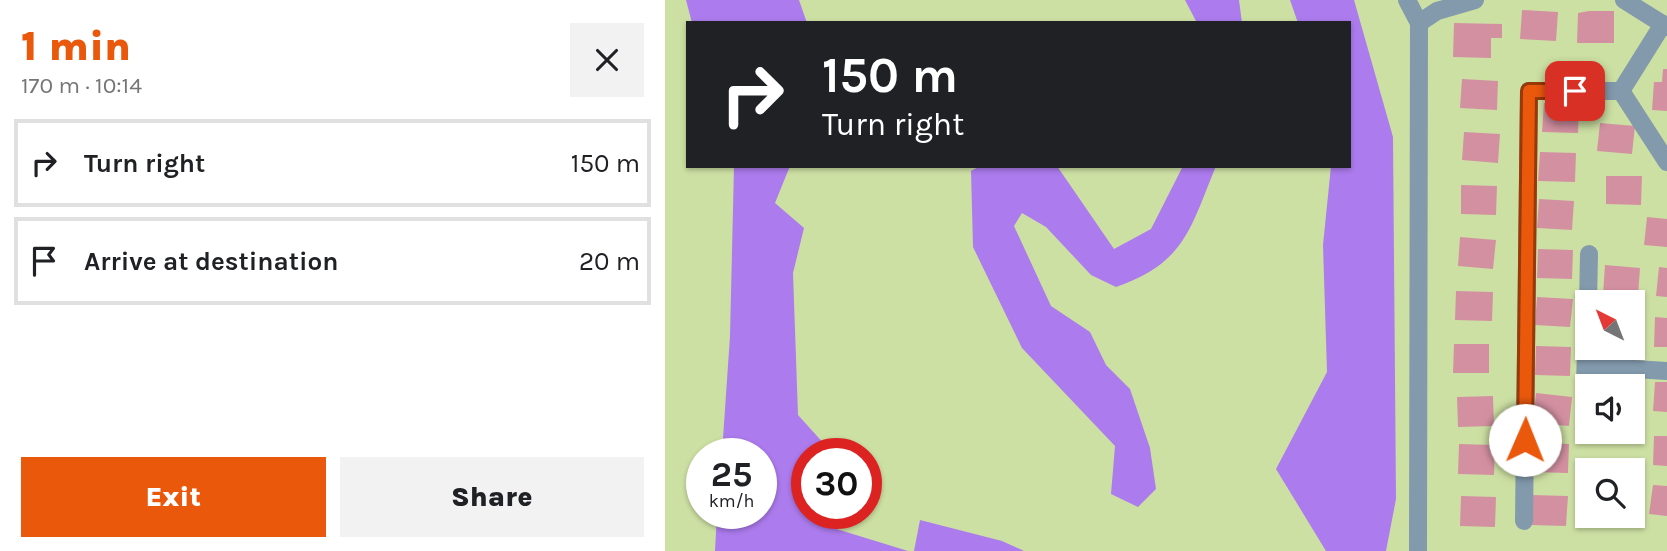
<!DOCTYPE html>
<meta charset="utf-8">
<style>
:root{--surface:#fff;--page:#f2f2f2;--text:#202124;--muted:#757577;--line:#e0e0e0;--accent:#ea580c}
body{margin:0;font-family:Karla,sans-serif;background:var(--page);color:var(--text);height:100vh;display:flex;flex-direction:column;font-size:26px;white-space:nowrap}
*{box-sizing:border-box;margin:0}
p{font-size:23px;color:var(--muted)}
.icon{flex:none;width:38px;height:38px;fill:none;stroke:currentColor;stroke-width:2;stroke-linecap:round;stroke-linejoin:round}
.map{position:relative;flex:1;overflow:hidden}
.drawer{display:flex;flex-direction:column;background:var(--surface);width:665px}
.drawer>*{flex:none}
.guide{position:absolute;left:21px;top:21px;width:665px;height:147px;border-radius:0px;box-shadow:0 2px 5px #0004;background:#202124;color:#fff;overflow:hidden}
.needle{width:46px;rotate:318deg}
.fabs{position:absolute;left:910px;top:290px;display:grid;gap:14px}
.fabs a{display:grid;place-items:center;width:70px;height:70px;border-radius:0px;background:var(--surface);box-shadow:0 2px 5px #0004;font-size:35px}
.speed{position:absolute;left:21px;top:438px;display:flex;gap:14px;font-size:35px;font-weight:700;text-align:center}
.speed>*{display:grid;place-content:center;width:91px;height:91px;border-radius:50%;background:var(--surface);box-shadow:0 2px 5px #0004;line-height:1}
.speed small{font-size:18px;font-weight:400}
.speed .limit{border:10px solid #d22;background:#fff;color:#111}
.pin{position:absolute;display:grid;place-items:center;width:60px;height:60px;color:#fff;margin:-30px;border-radius:14px;box-shadow:0 4px 10px #0006}
.me{position:absolute;width:77px;margin:-38px;rotate:1deg;stroke-linejoin:round;filter:drop-shadow(0 0 5px #0008)}
.turn{display:flex;align-items:center;gap:24px;height:147px;padding:0 21px;font-size:32px}
.turn .icon{width:91px;height:91px;stroke-width:2.5}
.turn b{display:block;font-size:49px;line-height:60px}
.round{display:grid;place-items:center;flex:none;width:74px;height:74px;border-radius:0px;background:var(--page)}
.overview{display:flex;align-items:center;justify-content:space-between;height:119px;padding:0 21px}
h1{font-size:42px;font-weight:800;line-height:52px;color:var(--accent)}
.action{display:flex;gap:14px;margin-top:auto;padding:14px 21px}
.action a{flex:1;height:80px;border-radius:0px;background:var(--accent);color:#fff;font-size:28px;font-weight:800;line-height:80px;text-align:center}
.action a+a{background:var(--page);color:var(--text)}
ul{padding:0;list-style:none}
li{display:flex;align-items:center;gap:21px;height:88px;margin:0 14px 10px;padding:0 7px;border:4px solid var(--line);border-radius:0px}
li div{flex:1}
li b{display:block;font-size:26px}
li em{font-style:normal}
main{display:flex;flex:1;min-height:0}
.map>svg:first-child{display:block}
.forest{fill:#ac7bed}
.building{fill:#d390a1}
.lines{fill:none;stroke-linecap:round;stroke-linejoin:round}
.street{stroke:#839aad;stroke-width:18}
.route-casing{stroke:#983908;stroke-width:18}
.route{stroke:#ea580c;stroke-width:12}
</style>
<main>
<section class="drawer">
<div class="overview"><div><h1>1 min</h1><p>170 m · 10:14</p></div><a class="round"><svg class="icon" aria-label="close" viewBox="0 0 24 24"><path d="M6 6l12 12M18 6L6 18"/></svg></a></div>
<ul>
<li><svg class="icon" aria-label="right" viewBox="0 0 24 24"><path d="M7 20v-9h11M14 6l5 5-5 5"/></svg><div><b>Turn right</b></div><em>150 m</em></li>
<li><svg class="icon" aria-label="arrive" viewBox="0 0 24 24"><path d="M6 21V4h12l-3 4 3 4H6"/></svg><div><b>Arrive at destination</b></div><em>20 m</em></li>
</ul>
<div class="action"><a>Exit</a><a>Share</a></div>
</section>
<div class="map">
<svg width="1002" height="551" viewBox="0 0 1002 551">
<rect width="100%" height="100%" fill="#cde0a3"/>
<!-- forest -->
<g class="forest">
<polygon points="21,0 134,0 142,23 27,23"/>
<polygon points="520,0 574,0 577,23 532,23"/>
<polygon points="625,0 689,0 728,137 731,499 721,551 661,551 611,469 662,372 658,245 666,166 684,166 684,23 633,23"/>
<polygon points="69,166 125,166 110,203 139,228 128,273 133,415 161,446 162,453 142,453 142,513 164,513 165,527 243,551 50,551 52,513 96,513 96,453 57,453 65,336"/>
<path d="M315 166H392L449 249 486 229 518 166H551C525 229 520 263 451 287L426 275 381 227 357 213 349 226 386 306 425 332 441 365 465 389 485 448 491 489 473 507 446 494 450 446 357 348 308 247 306 171Z"/>
<polygon points="255,520 337,541 359,551 249,551"/>
</g>
<!-- building -->
<g class="building">
<polygon points="857,10 893,12 891,41 855,39"/>
<polygon points="924,11 949,11 949,43 912,43 913,13"/>
<polygon points="789,23 837,24 837,38 826,38 826,58 788,57"/>
<polygon points="998,69 1002,69 1002,111 987,110 989,82 997,82"/>
<polygon points="797,79 833,81 832,110 795,108"/>
<polygon points="879,103 914,105 913,133 877,132"/>
<polygon points="935,123 970,126 967,154 932,151"/>
<polygon points="799,132 835,134 833,163 797,160"/>
<polygon points="875,152 911,153 910,182 873,181"/>
<polygon points="941,176 977,176 976,205 941,204"/>
<polygon points="796,185 832,186 831,215 796,214"/>
<polygon points="874,199 909,201 907,230 872,228"/>
<polygon points="982,217 1002,219 1002,247 979,245"/>
<polygon points="795,237 831,240 828,269 793,266"/>
<polygon points="873,249 908,250 907,279 872,278"/>
<polygon points="940,265 975,268 973,296 938,294"/>
<polygon points="994,267 1002,268 1002,297 991,296"/>
<polygon points="791,291 828,292 827,321 790,320"/>
<polygon points="872,297 908,299 905,327 870,325"/>
<polygon points="968,317 973,317 972,346 968,346"/>
<polygon points="990,317 1002,318 1002,347 989,347"/>
<polygon points="789,344 824,344 824,373 788,373"/>
<polygon points="871,346 906,347 905,376 870,375"/>
<polygon points="934,381 973,381 973,409 968,409 968,387 934,387"/>
<polygon points="990,382 1002,382 1002,412 988,411"/>
<polygon points="871,393 907,397 904,426 868,423"/>
<polygon points="828,396 829,426 793,427 792,397"/>
<polygon points="989,436 1002,436 1002,466 988,465"/>
<polygon points="868,443 904,444 903,473 866,472"/>
<polygon points="794,444 830,445 829,475 793,474"/>
<polygon points="988,485 1002,486 1002,516 984,514"/>
<polygon points="866,495 903,496 901,526 865,525"/>
<polygon points="796,496 831,497 830,527 795,526"/>
<rect x="929" y="516" width="36" height="3"/>
</g>
<g class="lines">
<!-- street -->
<g class="street">
<polyline points="742,0 754,23"/>
<polyline points="959,0 1002,27"/>
<polyline points="956,91 1002,162"/>
<polyline points="956,91 998,24"/>
<polyline points="923,303 924,254"/>
<polyline points="922,317 919,416 922,429"/>
<polyline points="921,366 1002,371"/>
<polyline points="859,521 864,91 956,91"/>
<polyline points="753,551 754,23 772,11 810,0"/>
</g>
</g>
<g class="lines">
<defs>
<polyline id="route" points="860,440 864,91 910,91"/>
</defs>
<!-- route casing -->
<use href="#route" class="route-casing"/>
<!-- route -->
<use href="#route" class="route"/>
</g>
</svg>
<div class="fabs">
<a><svg class="needle" viewBox="-14 -14 28 28"><path d="M0-13l5 13h-10z" fill="#e53935"/><path d="M0 13l5-13h-10z" fill="#757577"/></svg></a>
<a><svg class="icon" aria-label="sound" viewBox="0 0 24 24"><path d="M4 9h4l5-4v14l-5-4H4zM17 9q2 3 0 6"/></svg></a>
<a><svg class="icon" aria-label="search" viewBox="0 0 24 24"><circle cx="10" cy="10" r="6"/><path d="M15 15l6 6"/></svg></a>
</div>
<div class="speed"><div>25<small>km/h</small></div><div class="limit">30</div></div>
<div class="pin" style="left:910px;top:91px;background:#d93025"><svg class="icon" aria-label="arrive" viewBox="0 0 24 24"><path d="M6 21V4h12l-3 4 3 4H6"/></svg></div>
<svg class="me" style="left:860px;top:440px" viewBox="-20 -20 40 40"><circle r="19" fill="#fff"/><path d="M0-13L10 11 0 6-10 11z" fill="#ea580c"/></svg>
<div class="guide">
<div class="turn"><svg class="icon" aria-label="right" viewBox="0 0 24 24"><path d="M7 20v-9h11M14 6l5 5-5 5"/></svg><div><b>150 m</b>Turn right</div></div>
</div>
</div>
</main>
